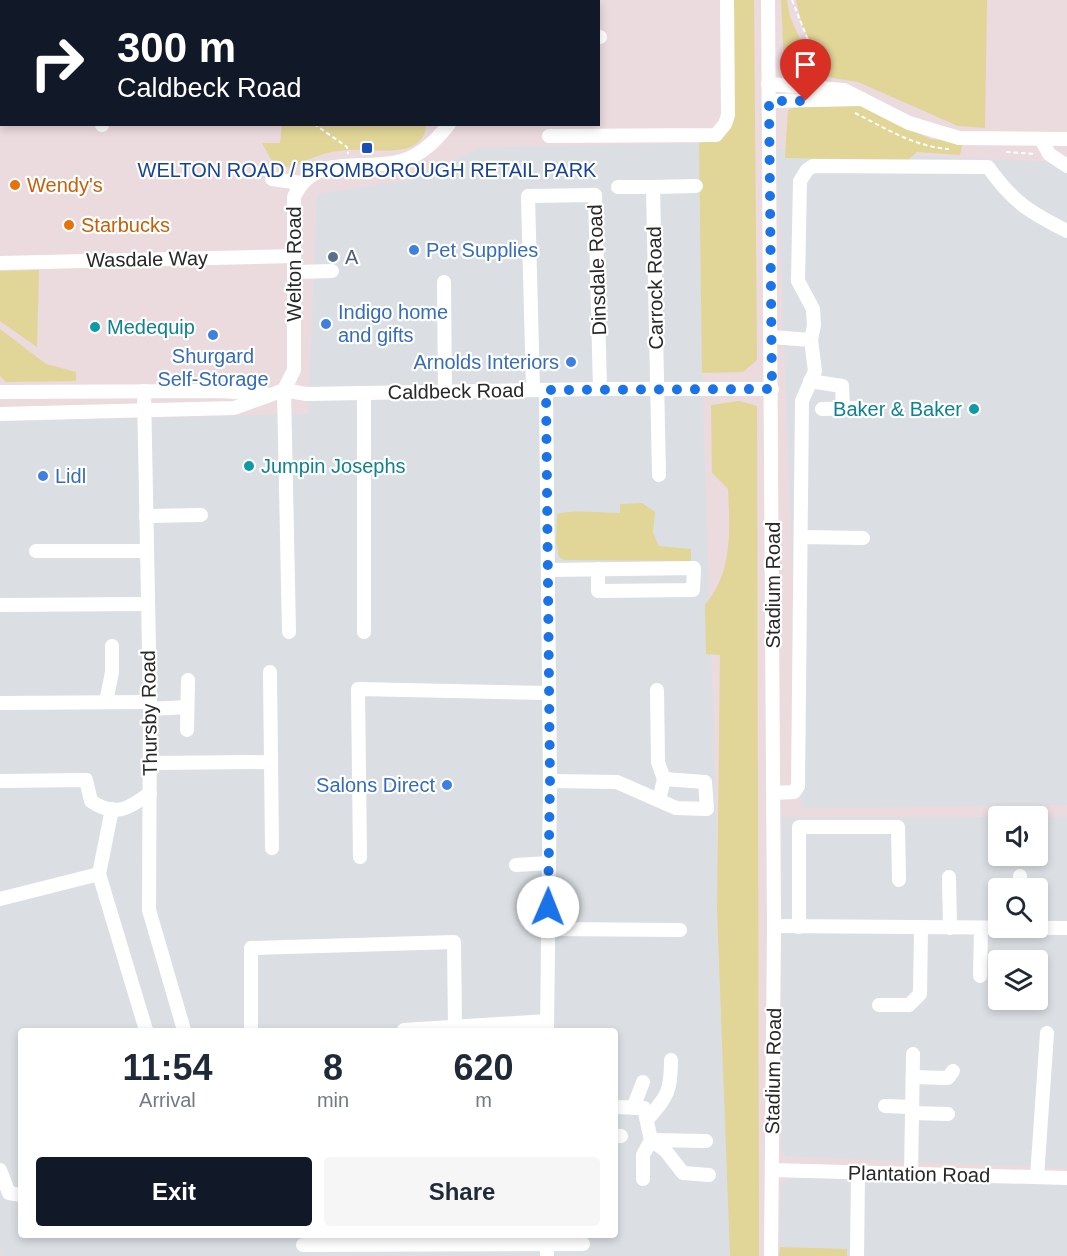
<!DOCTYPE html>
<style>
:root{--surface:#fff;--page:#f6f6f7;--text:#1f2937;--muted:#747a83;--accent:#111827}
body{margin:0;font-family:Helvetica,sans-serif;background:var(--page);color:var(--text);height:100vh;display:flex;flex-direction:column;font-size:22px;white-space:nowrap}
*{box-sizing:border-box;margin:0}
p{font-size:20px;color:var(--muted)}
.icon{flex:none;width:33px;height:33px;fill:none;stroke:currentColor;stroke-width:2;stroke-linecap:round;stroke-linejoin:round}
.map{position:relative;flex:1;overflow:hidden}
.details{position:absolute;left:18px;top:1028px;width:600px;height:210px;display:flex;flex-direction:column;background:var(--surface);border-radius:6px;box-shadow:0 3px 9px #0003}
.details>*{flex:none}
.banner{position:absolute;left:0px;top:0px;width:600px;height:126px;box-shadow:0 3px 9px #0003;background:#111827;color:#fff;overflow:hidden}
.controls{position:absolute;left:988px;top:806px;display:grid;gap:12px}
.controls a{display:grid;place-items:center;width:60px;height:60px;border-radius:6px;background:var(--surface);box-shadow:0 3px 9px #0003;font-size:30px}
.pin{position:absolute;display:grid;place-items:center;width:51px;height:51px;color:#fff;margin:-62px -26px;border-radius:50% 50% 50% 0;rotate:-45deg;box-shadow:0 0 6px #0007}
.pin .icon{rotate:45deg}
.me{position:absolute;width:66px;margin:-33px;rotate:1deg;stroke-linejoin:round;filter:drop-shadow(0 0 4px #0008)}
.turn{display:flex;align-items:center;gap:21px;height:126px;padding:0 18px;font-size:27px}
.turn .icon{width:78px;height:78px;stroke-width:2.5}
.turn b{display:block;font-size:42px;line-height:51px}
.eta{display:flex;justify-content:space-evenly;align-items:center;height:102px;text-align:center}
.eta b{font-size:36px;font-weight:700;line-height:42px}
.cta{display:flex;gap:12px;margin-top:auto;padding:12px 18px}
.cta a{flex:1;height:69px;border-radius:6px;background:var(--accent);color:#fff;font-size:24px;font-weight:700;line-height:69px;text-align:center}
.cta a+a{background:var(--page);color:var(--text)}
.map>svg:first-child{display:block}
.industrial{fill:#dbdfe3;fill-rule:evenodd}
.green{fill:#e1d597}
.lines{fill:none;stroke-linecap:round;stroke-linejoin:round}
.path{stroke:#fff;stroke-width:2;stroke-dasharray:4.5 3;stroke-linecap:butt}
.minor{stroke:#fff;stroke-width:14}
.route{stroke:#1a73e8;stroke-width:10;stroke-dasharray:0 18}
.transit-dot{fill:#1a4fb4;stroke:#fff;stroke-width:2}
.food-dot{fill:#e8710a;stroke:#fff;stroke-width:2}
.shop-dot{fill:#3f7fe0;stroke:#fff;stroke-width:2}
.service-dot{fill:#5c6f8a;stroke:#fff;stroke-width:2}
.culture-dot{fill:#0f9aa8;stroke:#fff;stroke-width:2}
.labels{text-anchor:middle;dominant-baseline:central;stroke-width:4.5;stroke-linejoin:round;paint-order:stroke}
.transit-label{font-size:20px;fill:#164399;stroke:#fff}
.food-label{font-size:20px;fill:#c56008;stroke:#fff;text-anchor:start}
.shop-label{font-size:20px;fill:#366cbe;stroke:#fff;text-anchor:start}
.service-label{font-size:20px;fill:#4e5e75;stroke:#fff;text-anchor:start}
.street-label{font-size:20px;fill:#282828;stroke:#fff}
.culture-label{font-size:20px;fill:#0d838f;stroke:#fff;text-anchor:start}
</style>
<div class="map">
<svg width="1067" height="1256" viewBox="0 0 1067 1256">
<rect width="100%" height="100%" fill="#ebdade"/>
<!-- industrial -->
<g class="industrial">
<path d="M699 143 702 373 730 1256H2L0 1248V421L308 414 317 194 411 180 480 148ZM21 1030H615V1234H21Z"/>
<polygon points="777,149 1067,163 1067,805 801,808"/>
<path d="M782 817H999V855H1038V817H1067V1168L786 1156 781 1149ZM999 888H1038V927H999ZM999 960H1038V999H999Z"/>
<polygon points="800,1178 1067,1184 1067,1256 779,1256 781,1184 788,1179"/>
</g>
<!-- green -->
<g class="green">
<polygon points="731,0 754,0 757,360 743,372 702,373 699,143 714,140 725,133"/>
<polygon points="781,0 787,0 790,17 818,80 789,76 784,65"/>
<polygon points="796,0 987,0 985,128 958,126 858,82 828,77 803,28"/>
<polygon points="804,104 862,105 930,139 963,141 960,155 917,152 908,160 785,158 788,110"/>
<path d="M282 125V124L426 125C424 161 372 148 347 150 327 151 309 158 291 168L273 163 262 143H280Z"/>
<polygon points="39,270 37,347 0,321 0,271"/>
<polygon points="0,329 46,364 76,372 76,381 6,382 0,376"/>
<path d="M739 401 757 406 759 1256H730L717 909 720 655 706 654 705 605C733 572 730 530 728 489L712 473 711 405Z"/>
<path d="M642 503 655 512 653 533 659 546 691 549V561L564 560 559 557 556 543 557 514C578 509 598 513 620 513V504Z"/>
<polygon points="780,1247 847,1249 847,1256 779,1256"/>
</g>
<g class="lines">
<!-- path -->
<g class="path">
<polyline points="294,0 294,2"/>
<polyline points="792,0 822,75"/>
<polyline points="0,42 2,43"/>
<path d="M855 113C885 128 915 147 949 149"/>
<polyline points="314,124 347,147 348,154"/>
<polyline points="1006,152 1036,154"/>
</g>
<!-- minor -->
<g class="minor">
<polyline points="100,0 100,2"/>
<polyline points="201,0 202,2"/>
<polyline points="465,0 465,2"/>
<polyline points="547,0 547,2"/>
<polyline points="573,0 573,2"/>
<polyline points="768,0 774,926 771,1256"/>
<polyline points="8,2 9,0"/>
<polyline points="263,2 263,0"/>
<polyline points="482,2 482,0"/>
<polyline points="0,22 2,18"/>
<polyline points="598,37 600,37"/>
<polyline points="768,84 844,90 909,123 959,138 1067,139"/>
<polyline points="0,87 2,86"/>
<polyline points="769,101 862,99"/>
<polyline points="102,124 102,125"/>
<polyline points="549,136 716,135 725,124 728,115 727,0"/>
<polyline points="1041,139 1049,154 1067,166"/>
<polyline points="272,179 300,183"/>
<polyline points="618,187 653,187 659,475"/>
<polyline points="653,187 696,186"/>
<polyline points="0,263 294,256"/>
<polyline points="295,272 332,271"/>
<polyline points="444,282 445,392"/>
<path d="M771 337 811 340 814 325 813 309 798 281 800 181 807 170 813 166 988 167C1013 202 1029 212 1067 231"/>
<polyline points="810,381 842,386 843,407"/>
<polyline points="533,390 528,196 595,195 600,389"/>
<polyline points="546,390 550,781 547,1030"/>
<polyline points="144,391 150,702 149,910 184,1030"/>
<polyline points="0,392 221,391 265,394"/>
<polyline points="364,393 364,632"/>
<polyline points="822,409 860,408"/>
<polyline points="0,414 234,408 284,390 306,394 600,389 772,389"/>
<polyline points="146,516 201,515"/>
<polyline points="801,537 863,538"/>
<polyline points="36,551 147,551"/>
<polyline points="548,570 694,568 693,590 598,591 598,569"/>
<polyline points="0,605 147,604"/>
<path d="M289 632 284 390 294 370V197C313 154 359 170 397 162 419 158 436 141 449 124"/>
<polyline points="657,690 658,762 664,779 659,800"/>
<polyline points="106,702 112,672 112,646"/>
<polyline points="0,703 150,702"/>
<polyline points="150,709 187,707"/>
<polyline points="187,730 188,680"/>
<polyline points="271,762 272,848"/>
<polyline points="150,763 271,762 270,672"/>
<path d="M0 781 86 780 91 801C115 818 130 808 150 793"/>
<polyline points="550,781 617,782 676,808 707,809 705,782 664,779"/>
<polyline points="774,793 794,792 798,786 802,401 815,371 811,340"/>
<polyline points="112,809 99,874 146,1030"/>
<polyline points="360,857 358,689 549,693"/>
<polyline points="516,865 549,863"/>
<polyline points="949,877 950,928"/>
<polyline points="1020,888 1020,876"/>
<polyline points="0,899 99,874"/>
<polyline points="774,926 1067,928"/>
<polyline points="799,927 799,827 898,827 899,880"/>
<polyline points="548,929 680,930"/>
<polyline points="980,976 981,928"/>
<polyline points="879,1005 909,1005 920,994 921,927"/>
<polyline points="251,1030 251,948 454,942 455,1026"/>
<polyline points="404,1030 547,1021"/>
<polyline points="913,1077 948,1078 953,1071"/>
<polyline points="885,1106 912,1107"/>
<polyline points="615,1107 644,1108 651,1140 665,1150 683,1173 709,1175"/>
<polyline points="633,1108 643,1082"/>
<polyline points="912,1113 948,1114"/>
<path d="M647 1120C667 1096 671 1093 671 1060"/>
<polyline points="615,1136 621,1136"/>
<polyline points="0,1170 9,1193 21,1195"/>
<polyline points="772,1170 1067,1178"/>
<polyline points="911,1174 913,1054"/>
<polyline points="1037,1177 1047,1033"/>
<polyline points="643,1179 643,1155 651,1140 706,1141"/>
<polyline points="303,1245 583,1244"/>
<polyline points="547,1256 547,1234"/>
<polyline points="857,1256 858,1173"/>
</g>
</g>
<g class="lines">
<!-- route -->
<polyline class="route" points="548,907 550,781 546,390 772,389 769,101 806,101"/>
</g>
<!-- markers -->
<rect class="transit-dot" x="361" y="142" width="12" height="12" rx="3"/>
<g class="food-dot">
<circle cx="15" cy="185" r="6"/>
<circle cx="69" cy="225" r="6"/>
</g>
<g class="shop-dot">
<circle cx="414" cy="250" r="6"/>
<circle cx="326" cy="324" r="6"/>
<circle cx="213" cy="335" r="6"/>
<circle cx="571" cy="362" r="6"/>
<circle cx="43" cy="476" r="6"/>
<circle cx="447" cy="785" r="6"/>
</g>
<circle class="service-dot" cx="333" cy="257" r="6"/>
<g class="culture-dot">
<circle cx="95" cy="327" r="6"/>
<circle cx="974" cy="409" r="6"/>
<circle cx="249" cy="466" r="6"/>
</g>
<g class="labels">
<!-- transit labels -->
<g class="transit-label">
<text x="367" y="170">WELTON ROAD / BROMBOROUGH RETAIL PARK</text>
</g>
<!-- food labels -->
<g class="food-label">
<text x="27" y="185">Wendy's</text>
<text x="81" y="225">Starbucks</text>
</g>
<!-- shop labels -->
<g class="shop-label">
<text x="426" y="250">Pet Supplies</text>
<text x="338" y="312">Indigo home<tspan x="338" dy="23">and gifts</tspan></text>
<text x="213" y="356" text-anchor="middle">Shurgard<tspan x="213" dy="23">Self-Storage</tspan></text>
<text x="559" y="362" text-anchor="end">Arnolds Interiors</text>
<text x="55" y="476">Lidl</text>
<text x="435" y="785" text-anchor="end">Salons Direct</text>
</g>
<!-- service labels -->
<g class="service-label">
<text x="345" y="257">A</text>
</g>
<!-- street labels -->
<g class="street-label">
<text transform="translate(147 259) rotate(-1)">Wasdale Way</text>
<text transform="translate(294 264) rotate(-90)">Welton Road</text>
<text transform="translate(597 270) rotate(-92)">Dinsdale Road</text>
<text transform="translate(655 288) rotate(-91)">Carrock Road</text>
<text transform="translate(456 391) rotate(-1)">Caldbeck Road</text>
<text transform="translate(773 585) rotate(-90)">Stadium Road</text>
<text transform="translate(149 713) rotate(-91)">Thursby Road</text>
<text transform="translate(773 1071) rotate(-89)">Stadium Road</text>
<text transform="translate(919 1174) rotate(1)">Plantation Road</text>
</g>
<!-- culture labels -->
<g class="culture-label">
<text x="107" y="327">Medequip</text>
<text x="962" y="409" text-anchor="end">Baker &amp; Baker</text>
<text x="261" y="466">Jumpin Josephs</text>
</g>
</g>
</svg>
<div class="controls">
<a><svg class="icon" aria-label="sound" viewBox="0 0 24 24"><path d="M4 9h4l5-4v14l-5-4H4zM17 9q2 3 0 6"/></svg></a>
<a><svg class="icon" aria-label="search" viewBox="0 0 24 24"><circle cx="10" cy="10" r="6"/><path d="M15 15l6 6"/></svg></a>
<a><svg class="icon" aria-label="layers" viewBox="0 0 24 24"><path d="M12 4l9 5-9 5-9-5zM3 14l9 5 9-5"/></svg></a>
</div>
<div class="pin" style="left:806px;top:101px;background:#d93025"><svg class="icon" aria-label="arrive" viewBox="0 0 24 24"><path d="M6 21V4h12l-3 4 3 4H6"/></svg></div>
<svg class="me" style="left:548px;top:907px" viewBox="-20 -20 40 40"><circle r="19" fill="#fff"/><path d="M0-13L10 11 0 6-10 11z" fill="#1a73e8"/></svg>
<div class="banner">
<div class="turn"><svg class="icon" aria-label="right" viewBox="0 0 24 24"><path d="M7 20v-9h11M14 6l5 5-5 5"/></svg><div><b>300 m</b>Caldbeck Road</div></div>
</div>
<section class="details">
<div class="eta">
<div><b>11:54</b><p>Arrival</p></div>
<div><b>8</b><p>min</p></div>
<div><b>620</b><p>m</p></div>
</div>
<div class="cta"><a>Exit</a><a>Share</a></div>
</section>
</div>
